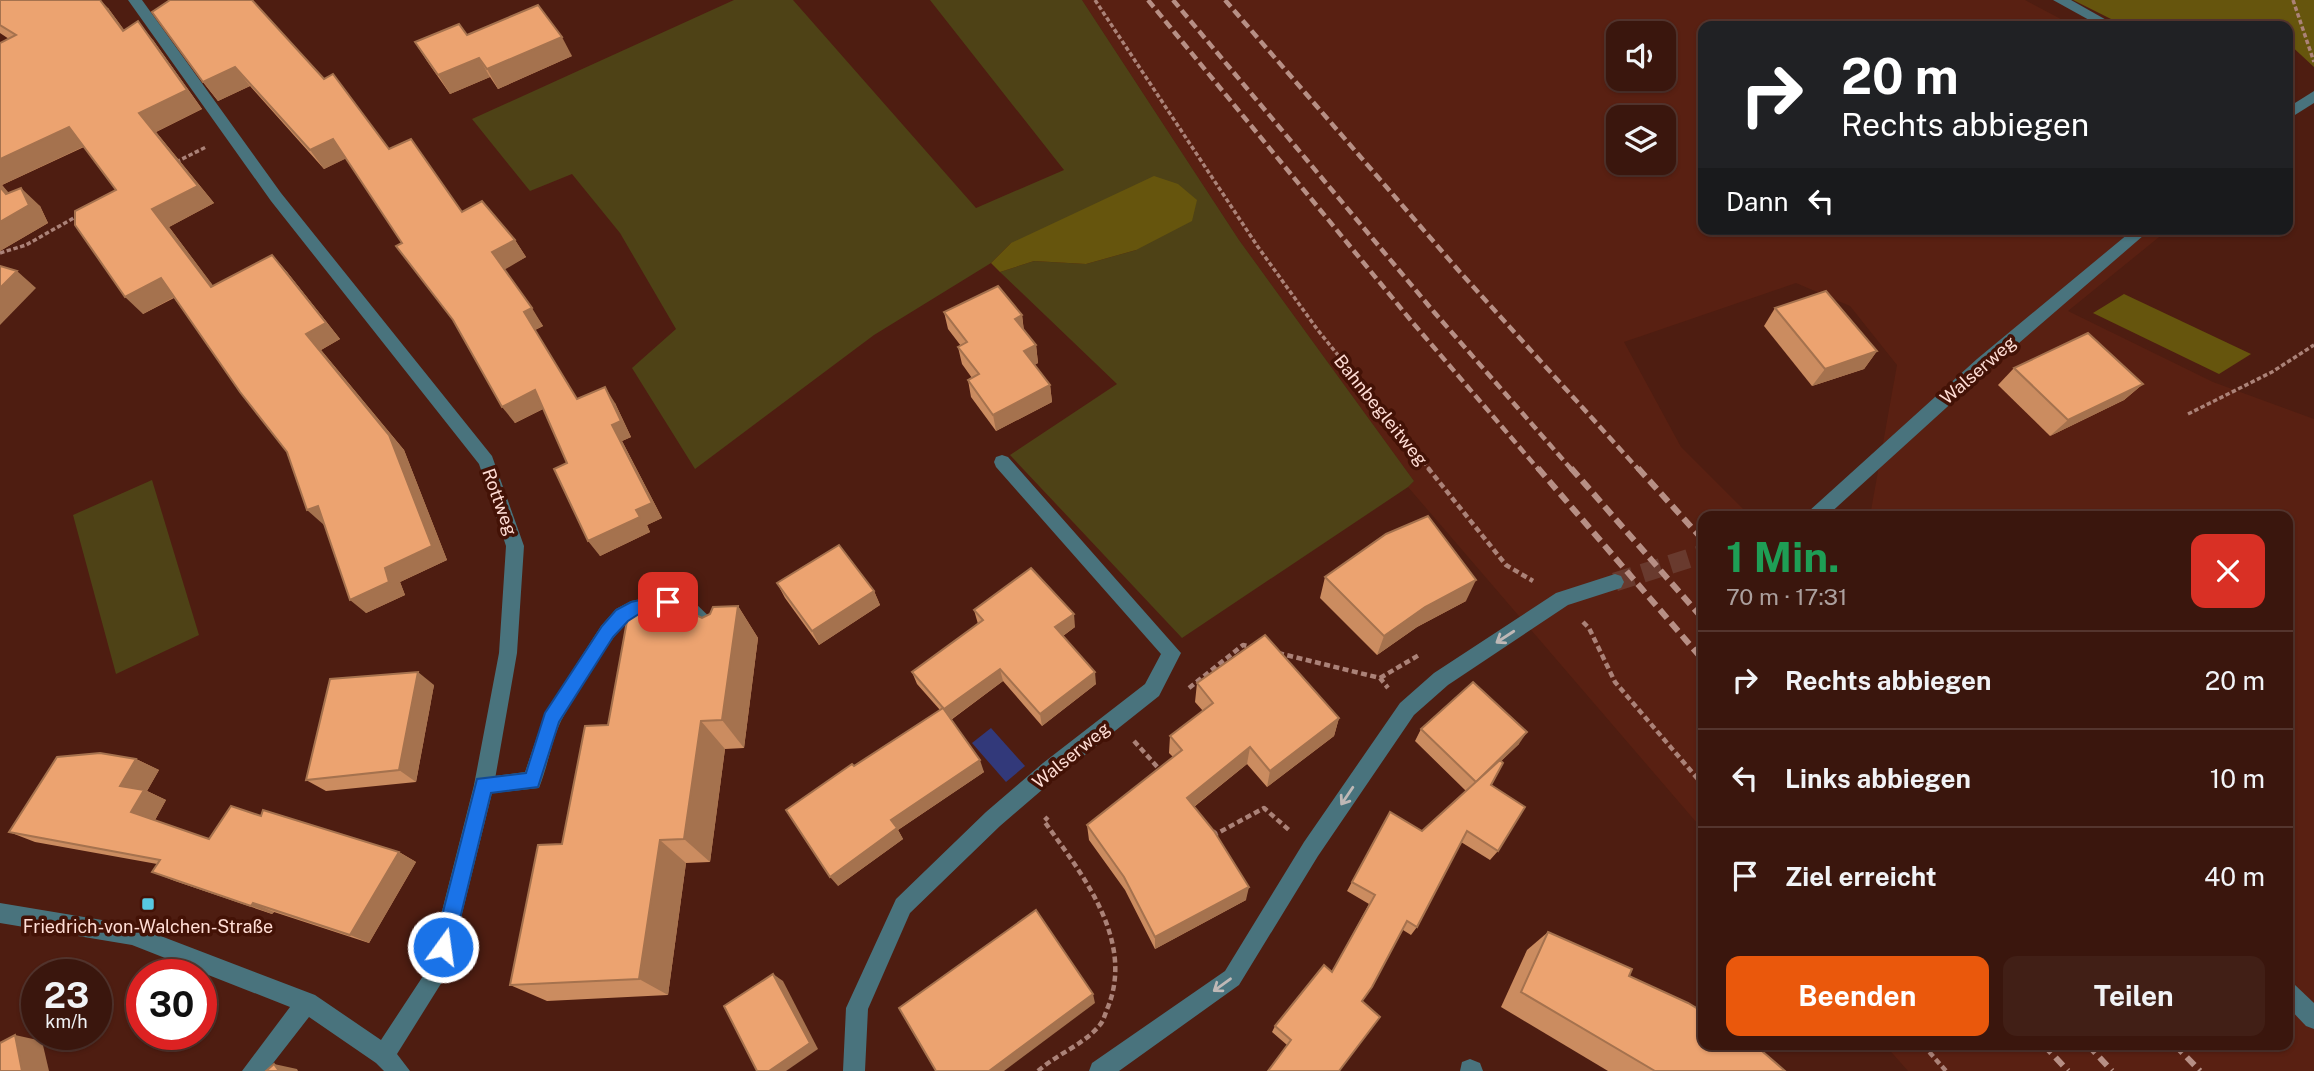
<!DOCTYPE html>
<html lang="de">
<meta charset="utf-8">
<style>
:root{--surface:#3a160d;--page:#411f16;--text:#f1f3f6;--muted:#ab9f9d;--line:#54352e;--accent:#ea580c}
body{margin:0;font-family:"Public Sans",sans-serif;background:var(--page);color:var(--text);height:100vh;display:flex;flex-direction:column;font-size:26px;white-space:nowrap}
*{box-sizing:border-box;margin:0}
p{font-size:23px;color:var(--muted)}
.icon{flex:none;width:38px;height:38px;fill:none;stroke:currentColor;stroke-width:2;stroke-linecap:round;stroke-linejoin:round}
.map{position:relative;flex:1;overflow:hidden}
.sheet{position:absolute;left:1698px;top:511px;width:595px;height:539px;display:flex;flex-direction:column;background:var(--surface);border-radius:14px;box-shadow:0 2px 5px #0004,0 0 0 2px var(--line)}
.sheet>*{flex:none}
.top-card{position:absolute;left:1698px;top:21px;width:595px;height:214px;border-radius:14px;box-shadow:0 2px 5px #0004,0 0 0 2px var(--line);background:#202124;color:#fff;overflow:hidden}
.controls{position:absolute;left:1606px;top:21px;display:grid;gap:14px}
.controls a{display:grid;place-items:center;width:70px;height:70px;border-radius:14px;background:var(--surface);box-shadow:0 2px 5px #0004,0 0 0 2px var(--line);font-size:35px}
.speed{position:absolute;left:21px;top:959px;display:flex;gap:14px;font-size:35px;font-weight:700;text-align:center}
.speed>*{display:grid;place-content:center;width:91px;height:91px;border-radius:50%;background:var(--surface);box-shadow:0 2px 5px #0004,0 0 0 2px var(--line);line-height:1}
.speed small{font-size:18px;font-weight:400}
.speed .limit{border:10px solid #d22;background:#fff;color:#111}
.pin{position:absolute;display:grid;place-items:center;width:60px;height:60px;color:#fff;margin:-30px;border-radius:14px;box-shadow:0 4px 10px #0006}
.me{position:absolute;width:77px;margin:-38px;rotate:14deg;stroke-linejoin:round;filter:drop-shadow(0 0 5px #0008)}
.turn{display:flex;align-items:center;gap:24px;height:147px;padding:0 28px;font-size:32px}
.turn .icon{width:91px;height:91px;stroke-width:2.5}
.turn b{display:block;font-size:49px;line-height:60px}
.then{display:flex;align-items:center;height:66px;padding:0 28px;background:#0003;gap:14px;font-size:26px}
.round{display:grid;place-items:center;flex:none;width:74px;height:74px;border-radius:14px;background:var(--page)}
.headline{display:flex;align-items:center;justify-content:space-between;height:119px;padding:0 28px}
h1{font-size:42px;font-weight:700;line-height:52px;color:#1e9e55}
.cta{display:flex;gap:14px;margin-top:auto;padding:14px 28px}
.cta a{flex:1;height:80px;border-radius:14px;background:var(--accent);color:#fff;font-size:28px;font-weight:700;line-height:80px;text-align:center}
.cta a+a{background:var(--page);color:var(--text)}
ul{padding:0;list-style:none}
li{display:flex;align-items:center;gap:21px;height:98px;padding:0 28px;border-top:2px solid var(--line)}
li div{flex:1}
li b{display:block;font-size:26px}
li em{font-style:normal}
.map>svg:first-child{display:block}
.built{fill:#592012;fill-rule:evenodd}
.green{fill:#4e4216}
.forest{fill:#66550d}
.water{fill:#32397a}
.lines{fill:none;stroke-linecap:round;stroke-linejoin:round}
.minor-tunnel{stroke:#693a2e;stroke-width:19;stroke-dasharray:19 10;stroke-linecap:butt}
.path-far1{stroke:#ab8278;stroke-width:3.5;stroke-dasharray:4.5 2.5;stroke-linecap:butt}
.path{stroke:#ab8278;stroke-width:4.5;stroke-dasharray:6 3.5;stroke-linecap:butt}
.service{fill:#49737d;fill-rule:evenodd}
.minor{fill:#49737d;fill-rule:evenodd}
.rail-far1{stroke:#b78f85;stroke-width:4.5;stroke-dasharray:9 4.5;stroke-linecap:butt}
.rail{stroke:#b78f85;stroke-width:6;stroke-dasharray:11 6;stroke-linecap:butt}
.wall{fill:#cb8c60}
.shaded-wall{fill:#a5724e}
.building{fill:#eca370;stroke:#a5724e;stroke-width:2}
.oneway{stroke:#bfb8b6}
.route{fill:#1a73e8;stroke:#114b97;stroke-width:2}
.poi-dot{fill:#57c9e2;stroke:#431206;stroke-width:2.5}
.labels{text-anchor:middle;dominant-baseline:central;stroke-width:7;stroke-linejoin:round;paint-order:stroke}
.street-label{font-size:18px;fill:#ffddd5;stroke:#431206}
.poi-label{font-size:18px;fill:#ffddd5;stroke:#431206}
</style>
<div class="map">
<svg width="2314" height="1071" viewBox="0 0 2314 1071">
<rect width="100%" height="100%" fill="#4e1d11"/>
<!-- built -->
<path class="built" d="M1082 0H2025L2074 26H1703V229H2169L2068 311 2213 382 2314 419V1071H1908L1885 1045H2287V516H1870L1897 365 1850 306 1796 283 1624 342 1681 447 1750 516H1703V830L1408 487 1414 481 1239 240ZM1619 33H1664V79H1619ZM1619 117H1664V163H1619Z"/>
<!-- green -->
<g class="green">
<polygon points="734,0 793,0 976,208 1064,170 930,0 1082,0 1239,240 1414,481 1408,487 1182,638 1010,455 1117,384 1000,272 1034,261 1086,264 1136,250 1011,243 991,263 874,335 695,469 632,368 676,329 620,233 572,174 530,191 472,119"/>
<polygon points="152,480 199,635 116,674 73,515"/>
</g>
<!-- forest -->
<g class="forest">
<polygon points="2073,0 2314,0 2314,67 2287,42 2287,26 2125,26"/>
<polygon points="1154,176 1178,184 1197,200 1192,221 1136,250 1086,264 1034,261 1000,272 991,263 1011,243"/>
<polygon points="2124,294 2251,354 2219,374 2093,313"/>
</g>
<!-- water -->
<polygon class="water" points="991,728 1025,766 1006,782 972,743"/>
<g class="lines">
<!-- minor-tunnel -->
<polyline class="minor-tunnel" points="1615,582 1703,554"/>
<!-- path-far1 -->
<g class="path-far1">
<polyline points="1095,0 1258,247 1317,329 1430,470"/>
<polyline points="2293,0 2314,62"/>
<polyline points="176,162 206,147"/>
<polyline points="0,253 26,245 79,215"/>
<polyline points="2188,414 2272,372 2314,345"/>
</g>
<!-- path -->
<g class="path">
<polyline points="1428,468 1506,565 1533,581"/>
<polyline points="1583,622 1589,628 1615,682 1703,785"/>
<polyline points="1278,653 1380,678 1388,688"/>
<polyline points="1380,678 1419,655"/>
<polyline points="1189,688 1243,645 1252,647"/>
<polyline points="1134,741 1161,771"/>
<polyline points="1213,831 1216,834 1264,808 1289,830"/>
<polyline points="1923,1045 1946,1071"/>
<path d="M1038 1071C1057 1054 1083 1045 1099 1026 1104 1021 1105 1013 1108 1007 1135 939 1081 873 1044 821L1048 817"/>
</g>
<!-- service -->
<g class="service">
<polygon points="2314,91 2314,103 2287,120 2287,108"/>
<path d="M669 594 691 599 721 628 724 634 721 640 715 642C700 637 693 617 678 612 665 607 637 613 627 622 608 640 574 697 561 721 551 742 548 766 539 788L484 794 477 792 474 785 477 778 525 772 545 713 601 626 616 609 631 601Z"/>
<polygon points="2287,981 2294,984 2314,1003 2314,1029 2306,1026 2287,1006"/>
</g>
<!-- minor -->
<g class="minor">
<polygon points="128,0 142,0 281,193 492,456 524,546 517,653 494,785 447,974 397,1054 410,1071 384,1071 376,1063 309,1017 267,1071 242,1071 290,1007 132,945 0,923 0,903 132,925 315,995 381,1040 427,970 474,785 499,653 506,546 479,464 271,201"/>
<polygon points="2053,0 2071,0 2117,26 2100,26"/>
<polygon points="2134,229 2151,229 1989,369 1827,516 1806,516 1809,511 1977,359"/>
<polygon points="1002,455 1008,457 1181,653 1159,696 1057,777 1000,826 910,913 868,1009 865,1071 843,1071 846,1008 896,899 986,812 1043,763 1145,684 1161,654 996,467 994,462 996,457"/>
<polygon points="1615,574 1621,576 1624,582 1621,588 1568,605 1448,685 1414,715 1318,856 1239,985 1119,1071 1089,1071 1092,1063 1225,971 1304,842 1400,703 1434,673 1556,593"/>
<polygon points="1470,1059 1480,1063 1483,1071 1460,1071 1462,1062"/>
</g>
<!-- rail-far1 -->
<g class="rail-far1">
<polyline points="1148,0 1413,323 1539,470"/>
<polyline points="1173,0 1434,312 1572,470"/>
<polyline points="1225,0 1459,271 1639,470"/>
</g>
<!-- rail -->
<g class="rail">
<polyline points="1538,468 1703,660"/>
<polyline points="1571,468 1703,619"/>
<polyline points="1638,468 1703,540"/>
<polyline points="2044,1045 2068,1071"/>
<polyline points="2088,1045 2112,1071"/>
<polyline points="2175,1045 2200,1071"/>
</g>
</g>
<!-- wall -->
<g class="wall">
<polygon points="0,0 108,8 124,30 153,40 202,109 156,132 214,203 169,227 213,286 272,255 287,272 340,339 321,350 404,450 447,560 400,582 405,595 366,613 324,525 287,452 174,298 143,314 116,190 84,147 2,185 8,193 40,206 48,223 0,251 0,43 9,39 0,33"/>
<polygon points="170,0 389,149 462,212 515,240 526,257 504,269 543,326 535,330 577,399 615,403 631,437 622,441 662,518 647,525 650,532 600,556 567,463 543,409 515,423 455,322 346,158 324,169 250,86 218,101 203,82"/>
<polygon points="467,35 572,56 498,89 490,77 450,94 427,61 415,42"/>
<polygon points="1775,308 1877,351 1864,369 1812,386 1764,326"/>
<polygon points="944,312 1022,315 1024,331 1036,345 1038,363 1034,365 1050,385 1052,402 996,431 971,397 968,380 972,378 962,364 958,347 961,346 948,329"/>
<polygon points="2014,368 2143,384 2124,400 2050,436 1998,385"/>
<polygon points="1325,577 1466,601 1417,627 1377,655 1320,598"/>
<polygon points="777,583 874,591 880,605 819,645 785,598"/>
<polygon points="738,606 758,638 744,748 725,749 710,862 686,863 668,995 547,1001 510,985 608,725 702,618"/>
<polygon points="974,610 1075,627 1063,636 1096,684 1042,726 1003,681 951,720 984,772 898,830 903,839 838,886 940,710 917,684 912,672 978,624"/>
<polygon points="1197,683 1339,718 1334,736 1267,787 1247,764 1194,807 1246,900 1155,949 1125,890 1089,840 1087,825 1173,757 1169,753 1170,736 1203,711 1195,702"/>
<polygon points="434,685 416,782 326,791 306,780"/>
<polygon points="1421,729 1519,744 1501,761 1491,785 1498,851 1490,860 1461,842 1417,927 1411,935 1403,930 1362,1001 1287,1045 1272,1032 1275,1026 1332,972 1369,904 1347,891 1390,812 1422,831 1466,791 1415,741"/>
<polygon points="136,759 159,770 147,791 166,800 155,820 209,839 261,816 399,852 416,862 369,943 274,912 272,914 175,881 152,872 157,864 35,842 9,832"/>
<polygon points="1548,932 1629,976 1785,1071 1608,1071 1501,1007 1527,950"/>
</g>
<!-- shaded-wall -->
<g class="shaded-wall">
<polygon points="100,0 108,8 139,50 123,31"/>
<polygon points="138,21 153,40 202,109 156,132 214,203 169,227 227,304 211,287 152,209 139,113"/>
<polygon points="562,37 572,56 498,89 487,69"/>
<polygon points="479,58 490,77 450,94 438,75"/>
<polygon points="235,67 250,86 218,101 203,82"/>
<polygon points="69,127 87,145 2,185 23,209 21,188 40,206 48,223 0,251 0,222 6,194 0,187 0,159"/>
<polygon points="333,139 347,158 324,169 310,150"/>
<polygon points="515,240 526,257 504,270 492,252"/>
<polygon points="272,255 287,272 340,339 321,350 404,450 447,560 400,582 405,595 366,613 350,600 385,568 306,334"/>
<polygon points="17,271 36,288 0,325 0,288"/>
<polygon points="161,278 178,295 143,314 125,297"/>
<polygon points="532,308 543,326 535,330 587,415 524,312"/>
<polygon points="1022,315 1024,333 1015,319"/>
<polygon points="1036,345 1038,363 1027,369 1024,351"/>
<polygon points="1877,351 1864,369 1812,386 1825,369"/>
<polygon points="2143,384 2124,400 2050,436 2068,420"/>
<polygon points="1050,385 1052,402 996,431 993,415"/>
<polygon points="605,387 615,403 631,437 622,441 662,518 647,525 650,532 600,556 588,541 636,510 612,425"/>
<polygon points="535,390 547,407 515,423 502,407"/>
<polygon points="318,506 324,525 307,510"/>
<polygon points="1476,580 1466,601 1417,627 1377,655 1384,636 1425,607"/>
<polygon points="874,591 880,605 819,645 812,631"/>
<polygon points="738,606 758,638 744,748 722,720"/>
<polygon points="1074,614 1075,627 1057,640 1055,627"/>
<polygon points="1000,669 1003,681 949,721 944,709"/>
<polygon points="418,672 434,685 416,782 399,770"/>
<polygon points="1095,672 1096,684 1042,726 1040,714"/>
<polygon points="1339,718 1334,736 1267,787 1270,771"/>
<polygon points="701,721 725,749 710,862 684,839"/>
<polygon points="1527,732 1519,744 1468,793 1476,782"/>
<polygon points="1250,747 1247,764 1186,813 1187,798"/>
<polygon points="136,759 159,770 147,791 166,800 154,822 131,812 120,786"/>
<polygon points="980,760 984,772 898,830 903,839 838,886 830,877 891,820"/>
<polygon points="660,840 686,863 668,995 639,979"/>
<polygon points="399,852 416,862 369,943 350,935"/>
<polygon points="1249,887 1246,900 1155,949 1155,937"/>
<polygon points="253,903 274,912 272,914 251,906"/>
<polygon points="773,974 783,981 818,1049 786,1071 769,1071"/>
<polygon points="1093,994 1095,1003 1004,1071 989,1071"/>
<polygon points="15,1035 42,1041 49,1071 22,1071"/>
<polygon points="274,1064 297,1069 298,1071 279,1071"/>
</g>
<!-- building -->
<g class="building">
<polygon points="0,0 100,0 123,31 138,21 187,90 139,113 198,186 152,209 211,287 272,255 326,323 306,334 389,435 432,546 385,568 389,582 350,600 318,506 307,510 287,452 240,392 161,278 125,297 75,225 75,211 116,190 69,127 0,159 0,43 16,35 0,25"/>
<polygon points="170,0 252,0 324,79 333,74 389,149 411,139 462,212 482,201 515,240 492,252 532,308 524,312 577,399 605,387 621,421 612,425 652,503 636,510 640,517 588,541 554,469 567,463 535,390 502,407 453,320 396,246 402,243 333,139 310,150 235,67 203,82 152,12"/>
<polygon points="538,5 562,37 487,69 479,58 438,75 415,42 459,24 467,35"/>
<polygon points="0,187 6,194 21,188 29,205 0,222"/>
<polygon points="0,266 17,271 0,288"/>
<polygon points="998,286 1022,315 1015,319 1036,345 1024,351 1050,385 993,415 968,380 979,374 958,347 967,342 944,312"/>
<polygon points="1826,291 1877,351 1825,369 1775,308"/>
<polygon points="2088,333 2143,384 2068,420 2014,368"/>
<polygon points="1428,516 1476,580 1425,607 1384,636 1325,577 1386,534"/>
<polygon points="839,545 874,591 812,631 777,583"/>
<polygon points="1031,568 1074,614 1055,627 1095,672 1040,714 1000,669 944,709 912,672 983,620 974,610"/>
<polygon points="738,606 722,720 701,721 684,839 660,840 639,979 510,985 538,845 562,844 585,726 608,725 629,610 681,608 702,618 710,614 713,607"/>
<polygon points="1265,635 1339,718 1270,771 1250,747 1187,798 1214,831 1249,887 1155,937 1124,877 1087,825 1182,750 1170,736 1213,703 1197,683"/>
<polygon points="418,672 399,770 306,780 330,679"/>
<polygon points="1473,682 1527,732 1476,782 1421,729"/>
<polygon points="943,708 980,760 891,820 897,828 830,877 786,810 852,764 854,766"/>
<polygon points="100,753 136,759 120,786 144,790 131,812 209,839 231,806 261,816 263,810 399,852 350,935 253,903 251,906 152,872 160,860 9,832 57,757"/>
<polygon points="1500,760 1503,763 1491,785 1525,807 1498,851 1467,831 1417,927 1407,921 1372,987 1362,1001 1380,1017 1339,1071 1268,1071 1291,1040 1275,1026 1324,965 1332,972 1375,895 1352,882 1390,812 1422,831"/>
<polygon points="1036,910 1093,994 989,1071 936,1071 899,1008"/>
<polygon points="1548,932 1632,969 1629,976 1688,1003 1703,1012 1703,1045 1755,1045 1785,1071 1655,1071 1521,992"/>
<polygon points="773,974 810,1043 769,1071 757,1071 724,1006"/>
<polygon points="15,1035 22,1071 0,1071 0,1043"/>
<polygon points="274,1064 279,1071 266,1071"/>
</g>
<!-- one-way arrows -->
<defs><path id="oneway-shaft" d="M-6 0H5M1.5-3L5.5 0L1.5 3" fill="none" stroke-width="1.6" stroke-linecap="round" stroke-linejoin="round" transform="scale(1.75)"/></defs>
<g class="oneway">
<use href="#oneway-shaft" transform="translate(1505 637) rotate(147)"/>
<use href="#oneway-shaft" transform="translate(1347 796) rotate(124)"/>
<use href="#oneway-shaft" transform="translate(1222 985) rotate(144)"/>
</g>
<!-- route -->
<polygon class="route" points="668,594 674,596 677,602 674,607 639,614 628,621 613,637 559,722 538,787 491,793 453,947 450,954 443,957 436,954 434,947 477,779 526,773 545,713 602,626 616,610 631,602"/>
<!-- markers -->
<rect class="poi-dot" x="141" y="897" width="14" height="14" rx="3.5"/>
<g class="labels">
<!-- street labels -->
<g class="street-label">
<text transform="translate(1978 370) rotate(-41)">Walserweg</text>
<text transform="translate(1381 410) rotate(51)">Bahnbegleitweg</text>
<text transform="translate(500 502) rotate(70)">Rottweg</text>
<text transform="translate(1071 755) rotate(-39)">Walserweg</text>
</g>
<!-- poi labels -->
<g class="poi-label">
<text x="148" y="926">Friedrich-von-Walchen-Straße</text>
</g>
</g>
</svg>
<div class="controls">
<a><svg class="icon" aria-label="sound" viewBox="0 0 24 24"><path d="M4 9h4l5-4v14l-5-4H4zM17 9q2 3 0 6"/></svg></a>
<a><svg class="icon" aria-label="layers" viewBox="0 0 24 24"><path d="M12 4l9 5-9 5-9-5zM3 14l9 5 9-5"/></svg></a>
</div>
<div class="speed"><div>23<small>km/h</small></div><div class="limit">30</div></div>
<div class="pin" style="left:668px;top:602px;background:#d93025"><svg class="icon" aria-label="arrive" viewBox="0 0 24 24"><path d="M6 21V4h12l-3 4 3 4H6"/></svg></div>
<svg class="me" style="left:443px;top:947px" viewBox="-20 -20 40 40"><circle r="17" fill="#1a73e8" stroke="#fff" stroke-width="3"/><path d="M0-11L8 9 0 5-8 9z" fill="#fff"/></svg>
<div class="top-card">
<div class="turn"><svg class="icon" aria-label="right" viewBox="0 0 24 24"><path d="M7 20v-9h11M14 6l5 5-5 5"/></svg><div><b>20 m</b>Rechts abbiegen</div></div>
<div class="then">Dann<svg class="icon" aria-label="left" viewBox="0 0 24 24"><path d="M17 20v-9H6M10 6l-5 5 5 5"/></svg></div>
</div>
<section class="sheet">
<div class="headline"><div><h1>1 Min.</h1><p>70 m · 17:31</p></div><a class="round" style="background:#d93025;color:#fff"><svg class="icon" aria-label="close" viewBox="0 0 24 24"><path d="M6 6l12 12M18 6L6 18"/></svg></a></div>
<ul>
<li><svg class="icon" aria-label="right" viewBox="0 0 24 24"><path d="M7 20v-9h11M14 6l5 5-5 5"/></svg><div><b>Rechts abbiegen</b></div><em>20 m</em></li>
<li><svg class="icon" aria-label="left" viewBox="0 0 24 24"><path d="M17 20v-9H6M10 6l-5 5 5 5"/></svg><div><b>Links abbiegen</b></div><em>10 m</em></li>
<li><svg class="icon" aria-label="arrive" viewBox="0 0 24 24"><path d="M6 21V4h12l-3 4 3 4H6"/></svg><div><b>Ziel erreicht</b></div><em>40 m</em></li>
</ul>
<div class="cta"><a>Beenden</a><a>Teilen</a></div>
</section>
</div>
